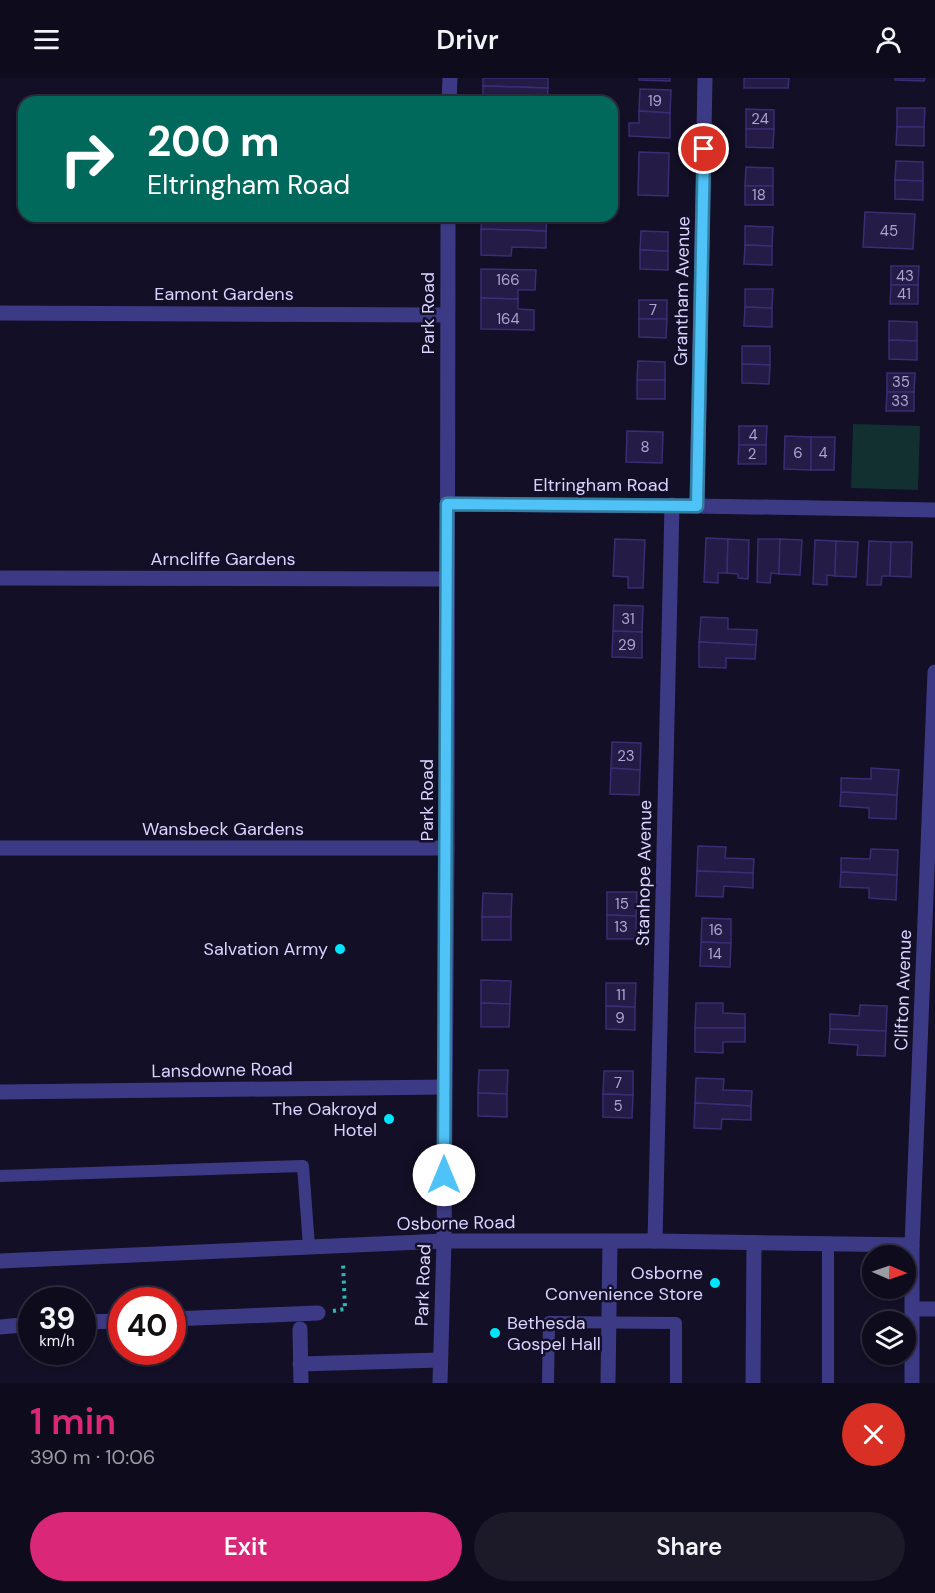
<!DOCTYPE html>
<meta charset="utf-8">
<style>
:root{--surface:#0e0b1c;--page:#1c1929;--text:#f1f3f6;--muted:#9b9ba3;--line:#2e2b3b;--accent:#db2777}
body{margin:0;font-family:"DM Sans",sans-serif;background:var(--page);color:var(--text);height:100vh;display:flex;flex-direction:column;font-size:22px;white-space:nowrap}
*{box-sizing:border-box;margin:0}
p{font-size:20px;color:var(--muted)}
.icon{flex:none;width:33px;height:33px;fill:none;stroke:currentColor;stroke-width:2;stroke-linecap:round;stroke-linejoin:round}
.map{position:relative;height:1305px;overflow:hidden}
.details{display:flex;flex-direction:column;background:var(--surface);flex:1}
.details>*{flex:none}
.guide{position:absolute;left:18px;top:18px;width:600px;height:126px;border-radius:18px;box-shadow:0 2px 4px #0004,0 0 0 2px var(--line);background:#00695c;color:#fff;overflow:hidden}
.needle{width:39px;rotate:92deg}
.buttons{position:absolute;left:862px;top:1167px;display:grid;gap:12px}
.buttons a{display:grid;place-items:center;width:54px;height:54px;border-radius:50%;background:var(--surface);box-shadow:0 2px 4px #0004,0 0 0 2px var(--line);font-size:30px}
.speed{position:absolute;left:18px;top:1209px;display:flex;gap:12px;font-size:30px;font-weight:700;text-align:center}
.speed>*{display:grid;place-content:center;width:78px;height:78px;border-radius:50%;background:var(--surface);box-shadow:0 2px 4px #0004,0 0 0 2px var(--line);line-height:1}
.speed small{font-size:15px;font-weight:400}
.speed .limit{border:9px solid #d22;background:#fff;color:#111}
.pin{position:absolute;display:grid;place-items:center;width:51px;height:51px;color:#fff;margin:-26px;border:3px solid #fff;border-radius:50%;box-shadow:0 2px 6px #0007}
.me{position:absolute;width:66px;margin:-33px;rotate:0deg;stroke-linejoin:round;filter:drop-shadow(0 0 4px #0008)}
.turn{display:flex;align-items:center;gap:21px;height:126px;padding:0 30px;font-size:27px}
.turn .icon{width:78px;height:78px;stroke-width:2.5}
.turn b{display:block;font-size:42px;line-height:51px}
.round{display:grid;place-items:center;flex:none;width:63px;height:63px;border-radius:32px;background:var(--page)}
.head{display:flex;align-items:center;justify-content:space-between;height:102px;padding:0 30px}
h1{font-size:36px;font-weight:600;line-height:45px;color:var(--accent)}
.button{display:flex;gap:12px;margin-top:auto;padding:12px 30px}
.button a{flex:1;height:69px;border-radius:36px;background:var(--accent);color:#fff;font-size:24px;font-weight:600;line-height:69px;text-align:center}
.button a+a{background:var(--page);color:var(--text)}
header{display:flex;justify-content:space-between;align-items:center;height:78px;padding:0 30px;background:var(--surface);font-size:27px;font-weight:600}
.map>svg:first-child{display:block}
.green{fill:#12302f}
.building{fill:#241b47;stroke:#3b2d73;stroke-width:1.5}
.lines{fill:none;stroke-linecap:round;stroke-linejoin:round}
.path{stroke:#2fb8b0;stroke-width:4;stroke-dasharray:3 4.5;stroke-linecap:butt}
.service{stroke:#3d3a85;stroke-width:12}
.minor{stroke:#3d3a85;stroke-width:15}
.tertiary{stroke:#3d3a85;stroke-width:15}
.route-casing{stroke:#337fa1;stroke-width:15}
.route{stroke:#4fc3f7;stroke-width:10}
.poi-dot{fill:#00e5ff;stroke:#130f26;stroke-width:2}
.labels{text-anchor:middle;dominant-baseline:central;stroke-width:5;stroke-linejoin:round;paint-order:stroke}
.number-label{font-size:15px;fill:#aca6d1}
.street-label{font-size:18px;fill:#d9d4ff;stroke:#130f26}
.poi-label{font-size:18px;fill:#d9d4ff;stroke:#130f26;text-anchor:end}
</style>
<header><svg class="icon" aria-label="menu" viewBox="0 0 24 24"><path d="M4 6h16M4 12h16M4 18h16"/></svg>Drivr<svg class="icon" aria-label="person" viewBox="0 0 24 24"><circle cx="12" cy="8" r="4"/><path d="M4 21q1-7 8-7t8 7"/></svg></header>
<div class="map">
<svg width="935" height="1305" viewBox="0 0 935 1305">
<rect width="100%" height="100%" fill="#130f26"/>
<!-- green -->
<polygon class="green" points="853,346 920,348 918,412 851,410"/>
<!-- building -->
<g class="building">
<polygon points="483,0 548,0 548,10 483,8"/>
<polygon points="639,0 670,0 670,3 639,2"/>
<polygon points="744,0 789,0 788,10 744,10"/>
<polygon points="895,0 925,0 924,3 895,2"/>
<polygon points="483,8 548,10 547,24 483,24"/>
<polygon points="640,11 671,12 670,35 639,33"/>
<polygon points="897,30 925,30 924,49 897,49"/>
<polygon points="746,31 774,32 774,51 746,51"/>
<polygon points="639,33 670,35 670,60 629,58 629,45 639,45"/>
<polygon points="897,49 924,49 924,68 896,67"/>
<polygon points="746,51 774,51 773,70 746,69"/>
<polygon points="639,74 669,75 668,118 638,117"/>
<polygon points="896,83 923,84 923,103 895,102"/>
<polygon points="746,89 773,90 773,108 745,108"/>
<polygon points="895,102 923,103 923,122 895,121"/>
<rect x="745" y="108" width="28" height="19"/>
<polygon points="865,134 915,136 913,171 863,169"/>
<polygon points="482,138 547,139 546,153 481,151"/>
<polygon points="745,148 773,149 772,168 745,167"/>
<polygon points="481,151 546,153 546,170 512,169 511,178 481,177"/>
<polygon points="641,153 668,154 668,173 640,172"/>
<polygon points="745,167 772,168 772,187 744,186"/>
<polygon points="640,172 668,173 668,192 640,191"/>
<polygon points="891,188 919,188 918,207 891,207"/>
<polygon points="481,191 536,192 535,212 518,212 518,221 481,220"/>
<polygon points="891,207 918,207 918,226 890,226"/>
<polygon points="745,211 773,211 772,230 745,229"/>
<polygon points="481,220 518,221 518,231 534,232 534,252 481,251"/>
<rect x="639" y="222" width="28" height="19"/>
<polygon points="745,229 772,230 772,249 744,248"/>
<polygon points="639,241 667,241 666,260 639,259"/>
<polygon points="889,243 917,244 917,263 889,262"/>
<polygon points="889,262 917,263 917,282 889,281"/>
<polygon points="742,268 770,268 770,287 742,286"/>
<polygon points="638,283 665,284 665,302 637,302"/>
<polygon points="742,286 770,287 769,306 742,305"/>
<polygon points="887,295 915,295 914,314 887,314"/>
<rect x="637" y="302" width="28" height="19"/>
<polygon points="887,314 914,314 914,333 886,333"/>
<polygon points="739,348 767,348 766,367 739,367"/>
<polygon points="627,353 663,354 662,385 626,384"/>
<polygon points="785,358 811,359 811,392 784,391"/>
<polygon points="811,359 835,359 834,392 811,392"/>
<polygon points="739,367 766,367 766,386 738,386"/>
<polygon points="706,460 728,461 727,495 718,495 718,505 704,504"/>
<polygon points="615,461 645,462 643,510 628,510 628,499 613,498"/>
<polygon points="728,461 749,462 748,501 738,500 738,496 727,495"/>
<polygon points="758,461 780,461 779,496 771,495 770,505 757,504"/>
<polygon points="780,461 802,462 800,497 779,496"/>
<polygon points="815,462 836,463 835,498 827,497 827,507 813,506"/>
<polygon points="836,463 858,464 856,499 835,498"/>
<polygon points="869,463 891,464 890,498 882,498 881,507 867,507"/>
<polygon points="891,464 912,464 911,499 890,498"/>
<polygon points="614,527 643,528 642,554 613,553"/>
<polygon points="701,539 728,540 728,551 757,552 756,567 699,564"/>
<polygon points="613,553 642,554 642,580 612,579"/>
<polygon points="699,564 756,567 755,581 726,580 726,590 699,589"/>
<polygon points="612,664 641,665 640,692 611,690"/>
<polygon points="611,690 640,692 639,717 610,716"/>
<polygon points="871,690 899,692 897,717 841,714 841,700 871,701"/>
<polygon points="841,714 897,717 896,741 869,740 869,730 840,728"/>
<polygon points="698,768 726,769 725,780 754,781 753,795 697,793"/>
<polygon points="871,771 898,772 897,797 841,794 841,780 870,781"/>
<polygon points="697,793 753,795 753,810 724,808 723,819 696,818"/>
<polygon points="841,794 897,797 896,822 869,820 869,810 840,809"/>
<polygon points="607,814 637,814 636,838 607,837"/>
<polygon points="483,815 512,816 511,839 482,839"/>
<polygon points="607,837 636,838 636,861 607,861"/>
<rect x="482" y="839" width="29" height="23"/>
<polygon points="702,840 731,841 731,865 701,864"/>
<polygon points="701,864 731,865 730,889 700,888"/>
<polygon points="481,902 511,903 510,926 481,925"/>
<polygon points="606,905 636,905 635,929 606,928"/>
<polygon points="481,925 510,926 509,949 481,949"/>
<polygon points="696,925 723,925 723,935 745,936 745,950 695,950"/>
<polygon points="860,927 887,928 886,953 830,951 830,936 859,938"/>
<polygon points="606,928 635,929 635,952 606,951"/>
<polygon points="695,950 745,950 745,964 723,964 723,975 695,974"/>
<polygon points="830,951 886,953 885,978 857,977 858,967 829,965"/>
<polygon points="479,992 508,992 507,1016 478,1015"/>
<polygon points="604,993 633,993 633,1017 603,1016"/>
<polygon points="696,1000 724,1001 723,1012 752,1013 751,1028 695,1025"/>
<polygon points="478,1015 507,1016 507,1039 478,1038"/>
<polygon points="603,1016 633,1017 632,1040 603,1039"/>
<polygon points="695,1025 751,1028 751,1042 722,1041 721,1051 694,1050"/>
</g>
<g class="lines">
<!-- path -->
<polyline class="path" points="333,1233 345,1231 343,1185"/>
<!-- service -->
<g class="service">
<polyline points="0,1098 303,1088 309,1168"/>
<polyline points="828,1165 828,1305"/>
<polyline points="548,1305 549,1244 676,1245 676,1305"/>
</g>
<!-- minor -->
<g class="minor">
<polyline points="0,235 447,237"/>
<polyline points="447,426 697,428 935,432"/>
<polyline points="697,428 705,0"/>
<polyline points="0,500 447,501"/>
<polyline points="0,770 447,770"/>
<polyline points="0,1014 445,1009"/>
<polyline points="655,1163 672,427"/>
<polyline points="0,1183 444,1163 655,1163 912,1167"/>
<polyline points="913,1231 935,1231"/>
<polyline points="172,1241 318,1235"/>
<polyline points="82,1244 122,1243"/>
<polyline points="0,1249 32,1246"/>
<polyline points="300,1251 301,1305"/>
<polyline points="300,1286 440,1282"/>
<polyline points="608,1305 610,1164"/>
<polyline points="753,1305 754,1165"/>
<polyline points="912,1305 912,1167 935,594"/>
</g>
<!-- tertiary -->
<g class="tertiary">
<polyline points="449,24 450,0"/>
<polyline points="440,1305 444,1163 447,770 448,138"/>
</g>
</g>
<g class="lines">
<defs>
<polyline id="route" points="444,1097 447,426 697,428 704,71"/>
</defs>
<!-- route casing -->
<use href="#route" class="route-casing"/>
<!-- route -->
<use href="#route" class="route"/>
</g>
<!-- markers -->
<g class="poi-dot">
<circle cx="340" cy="871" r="6"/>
<circle cx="389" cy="1041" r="6"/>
<circle cx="715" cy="1205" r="6"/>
<circle cx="495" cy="1255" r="6"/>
</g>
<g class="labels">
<!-- number labels -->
<g class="number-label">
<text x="655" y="23">19</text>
<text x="760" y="41">24</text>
<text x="759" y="117">18</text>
<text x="889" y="153">45</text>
<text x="905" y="198">43</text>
<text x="508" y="202">166</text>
<text x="904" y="216">41</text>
<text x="653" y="232">7</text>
<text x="508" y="241">164</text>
<text x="901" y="304">35</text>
<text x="900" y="323">33</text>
<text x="753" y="357">4</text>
<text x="645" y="369">8</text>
<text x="798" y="375">6</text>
<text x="823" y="375">4</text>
<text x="752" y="376">2</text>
<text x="628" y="541">31</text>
<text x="627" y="567">29</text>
<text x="626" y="678">23</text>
<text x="622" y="826">15</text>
<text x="621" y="849">13</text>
<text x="716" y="852">16</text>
<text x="715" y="876">14</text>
<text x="621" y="917">11</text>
<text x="620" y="940">9</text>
<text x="618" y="1005">7</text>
<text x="618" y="1028">5</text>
</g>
<!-- street labels -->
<g class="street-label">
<text transform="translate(682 213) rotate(-89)">Grantham Avenue</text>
<text x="224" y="216">Eamont Gardens</text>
<text transform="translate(428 235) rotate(-90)">Park Road</text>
<text x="601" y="407">Eltringham Road</text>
<text x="223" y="481">Arncliffe Gardens</text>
<text transform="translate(427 722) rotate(-90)">Park Road</text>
<text x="223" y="751">Wansbeck Gardens</text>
<text transform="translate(644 795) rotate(-89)">Stanhope Avenue</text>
<text transform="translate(903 912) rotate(-88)">Clifton Avenue</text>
<text transform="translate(222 992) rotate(-1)">Lansdowne Road</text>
<text transform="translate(456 1145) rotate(-1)">Osborne Road</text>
<text transform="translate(423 1207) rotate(-88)">Park Road</text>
</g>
<!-- poi labels -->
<g class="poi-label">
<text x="328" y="871">Salvation Army</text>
<text x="377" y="1031">The Oakroyd<tspan x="377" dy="21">Hotel</tspan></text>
<text x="703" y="1195">Osborne<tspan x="703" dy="21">Convenience Store</tspan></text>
<text x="507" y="1245" text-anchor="start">Bethesda<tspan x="507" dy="21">Gospel Hall</tspan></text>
</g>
</g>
</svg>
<div class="buttons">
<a><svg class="needle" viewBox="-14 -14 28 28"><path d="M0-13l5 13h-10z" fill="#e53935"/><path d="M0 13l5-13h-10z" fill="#9b9ba3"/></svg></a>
<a><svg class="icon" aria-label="layers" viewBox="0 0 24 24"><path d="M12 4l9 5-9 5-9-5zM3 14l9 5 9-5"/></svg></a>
</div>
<div class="speed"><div>39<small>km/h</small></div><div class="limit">40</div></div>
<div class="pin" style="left:704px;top:71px;background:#d93025"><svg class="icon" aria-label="arrive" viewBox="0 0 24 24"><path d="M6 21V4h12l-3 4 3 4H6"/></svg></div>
<svg class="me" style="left:444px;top:1097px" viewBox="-20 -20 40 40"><circle r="19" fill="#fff"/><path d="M0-13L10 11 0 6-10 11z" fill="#4fc3f7"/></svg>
<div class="guide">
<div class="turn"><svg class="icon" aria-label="right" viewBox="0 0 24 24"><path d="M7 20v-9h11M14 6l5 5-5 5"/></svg><div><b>200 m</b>Eltringham Road</div></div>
</div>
</div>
<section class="details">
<div class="head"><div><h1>1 min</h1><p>390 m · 10:06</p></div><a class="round" style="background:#d93025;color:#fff"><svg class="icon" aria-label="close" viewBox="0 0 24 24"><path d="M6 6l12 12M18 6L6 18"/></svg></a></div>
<div class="button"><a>Exit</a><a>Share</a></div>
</section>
